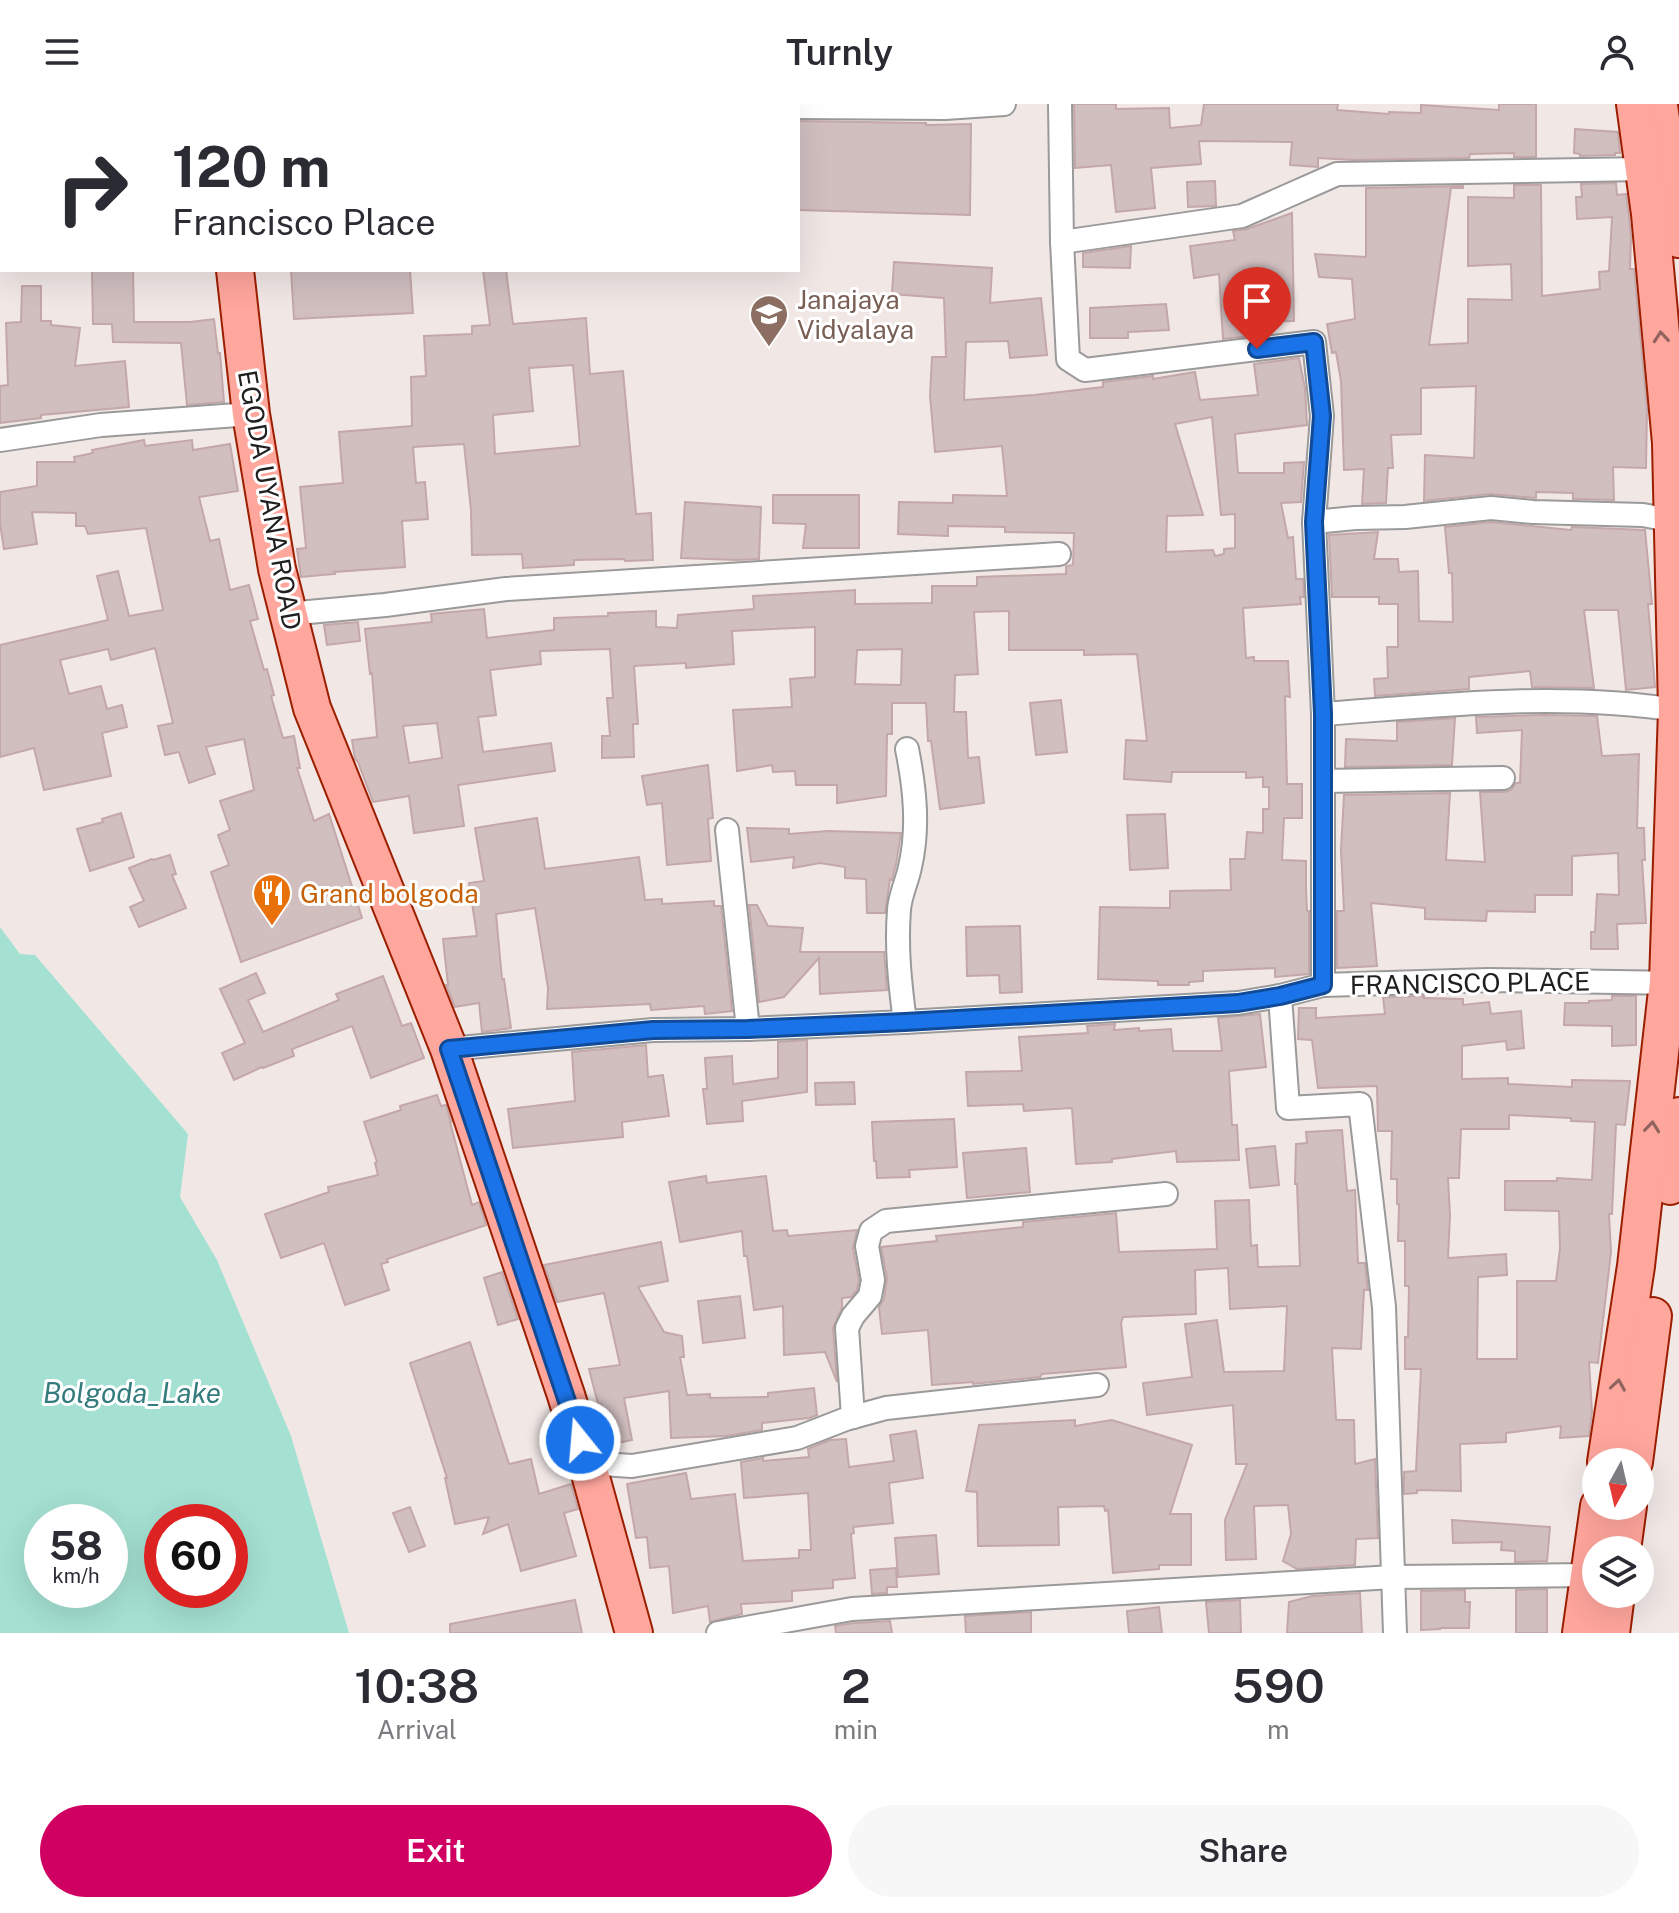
<!DOCTYPE html>
<style>
:root{--surface:#fff;--page:#f7f7f7;--text:#2b2b33;--muted:#7c7c81;--accent:#d00063}
body{margin:0;font-family:"Public Sans",sans-serif;background:var(--page);color:var(--text);height:100vh;display:flex;flex-direction:column;font-size:30px;white-space:nowrap}
*{box-sizing:border-box;margin:0}
p{font-size:26px;color:var(--muted)}
.icon{flex:none;width:44px;height:44px;fill:none;stroke:currentColor;stroke-width:2;stroke-linecap:round;stroke-linejoin:round}
.map{position:relative;height:1529px;overflow:hidden}
.drawer{display:flex;flex-direction:column;background:var(--surface);flex:1}
.drawer>*{flex:none}
.guide{position:absolute;left:0px;top:0px;width:800px;height:168px;box-shadow:0 8px 32px #0002;background:#fff;color:var(--text);overflow:hidden}
.needle{width:52px;rotate:188deg}
.tools{position:absolute;left:1582px;top:1344px;display:grid;gap:16px}
.tools a{display:grid;place-items:center;width:72px;height:72px;border-radius:50%;background:var(--surface);box-shadow:0 8px 32px #0002;font-size:40px}
.speed{position:absolute;left:24px;top:1400px;display:flex;gap:16px;font-size:40px;font-weight:700;text-align:center}
.speed>*{display:grid;place-content:center;width:104px;height:104px;border-radius:50%;background:var(--surface);box-shadow:0 8px 32px #0002;line-height:1}
.speed small{font-size:20px;font-weight:400}
.speed .limit{border:12px solid #d22;background:#fff;color:#111}
.pin{position:absolute;display:grid;place-items:center;width:68px;height:68px;color:#fff;margin:-82px -34px;border-radius:50% 50% 50% 0;rotate:-45deg;box-shadow:0 0 8px #0007}
.pin .icon{rotate:45deg}
.me{position:absolute;width:88px;margin:-44px;rotate:343deg;stroke-linejoin:round;filter:drop-shadow(0 0 6px #0008)}
.turn{display:flex;align-items:center;gap:28px;height:168px;padding:0 40px;font-size:36px}
.turn .icon{width:104px;height:104px;stroke-width:2.5}
.turn b{display:block;font-size:56px;line-height:68px}
.eta{display:flex;justify-content:space-evenly;align-items:center;height:136px;text-align:center}
.eta b{font-size:48px;font-weight:600;line-height:56px}
.cta{display:flex;gap:16px;margin-top:auto;padding:16px 40px}
.cta a{flex:1;height:92px;border-radius:48px;background:var(--accent);color:#fff;font-size:32px;font-weight:600;line-height:92px;text-align:center}
.cta a+a{background:var(--page);color:var(--text)}
header{display:flex;justify-content:space-between;align-items:center;height:104px;padding:0 40px;background:var(--surface);font-size:36px;font-weight:600}
.map>svg:first-child{display:block}
.water{fill:#a4e1d2;fill-rule:evenodd}
.building{fill:#d1bfc0;stroke:#c4a7a8;stroke-width:2;fill-rule:evenodd}
.lines{fill:none;stroke-linecap:round;stroke-linejoin:round}
.minor-casing{stroke:#9a9a9a;stroke-width:26}
.primary-casing{stroke:#9c1e00;stroke-width:40}
.minor{stroke:#fff;stroke-width:22}
.primary{stroke:#ffa69d;stroke-width:36}
.oneway{stroke:#90635e}
.route-casing{stroke:#114b97;stroke-width:20}
.route{stroke:#1a73e8;stroke-width:14}
.labels{text-anchor:middle;dominant-baseline:central;stroke-width:6;stroke-linejoin:round;paint-order:stroke}
.education-label{font-size:26px;fill:#785e54;stroke:#fff;text-anchor:start}
.street-label{font-size:26px;fill:#202020;stroke:#fff}
.food-label{font-size:26px;fill:#c56008;stroke:#fff;text-anchor:start}
.water-label{font-size:28px;font-style:italic;fill:#337b7c;stroke:#fff}
</style>
<header><svg class="icon" aria-label="menu" viewBox="0 0 24 24"><path d="M4 6h16M4 12h16M4 18h16"/></svg>Turnly<svg class="icon" aria-label="person" viewBox="0 0 24 24"><circle cx="12" cy="8" r="4"/><path d="M4 21q1-7 8-7t8 7"/></svg></header>
<div class="map">
<svg width="1679" height="1529" viewBox="0 0 1679 1529">
<rect width="100%" height="100%" fill="#f1e8e6"/>
<!-- water -->
<path class="water" d="M0 823 20 850 35 851 188 1030 180 1093 217 1156 291 1332 349 1529H0ZM42 1418H110V1486H42ZM162 1418H230V1486H162Z"/>
<!-- building -->
<g class="building">
<polygon points="1074,0 1116,0 1116,5 1169,4 1170,24 1201,21 1204,0 1338,0 1337,6 1389,10 1389,8 1421,9 1421,1 1499,6 1499,0 1536,0 1536,53 1514,53 1514,49 1470,50 1469,54 1353,56 1318,54 1318,63 1290,61 1292,38 1199,37 1201,60 1151,64 1155,104 1116,108 1111,61 1075,64"/>
<polygon points="798,17 926,19 926,21 971,20 970,111 798,106"/>
<polygon points="1575,25 1618,28 1620,49 1615,49 1615,51 1580,52 1580,50 1574,49"/>
<polygon points="1215,77 1216,102 1188,103 1187,78"/>
<polygon points="1616,79 1617,91 1626,90 1629,112 1631,133 1630,165 1634,165 1647,304 1646,364 1613,363 1614,396 1573,395 1573,389 1536,388 1536,394 1490,390 1424,397 1425,351 1474,354 1476,282 1421,284 1421,330 1391,331 1393,364 1388,364 1386,399 1362,400 1364,365 1344,366 1341,277 1336,248 1332,249 1327,220 1355,215 1352,175 1319,173 1315,150 1366,153 1366,84 1463,82 1463,84 1451,84 1429,241 1468,239 1468,195 1512,196 1511,160 1468,162 1468,93 1514,94 1514,81 1541,81 1542,192 1600,185 1599,168 1609,167 1612,113 1577,115 1576,93 1582,93 1581,80"/>
<polygon points="1292,109 1294,217 1249,218 1250,232 1223,235 1219,170 1194,174 1190,142 1235,136 1233,127 1247,125"/>
<polygon points="1131,142 1130,164 1083,163 1083,149"/>
<path d="M894 158 992 164 990 199 1041 194 1047 251 1010 254 1008 237 966 238 964 296 1034 291 1103 283V278L1153 272V275L1195 268 1200 296 1258 291 1254 260 1299 254 1305 284 1307 321 1235 330 1238 369H1284V359L1304 358 1301 398 1281 399 1288 434 1293 433 1296 475H1303L1304 493H1300L1301 500 1243 504 1246 554 1254 553V557H1288L1290 593 1285 592 1287 680H1302V714H1284L1282 756 1306 757V783L1307 807H1309V870L1275 873V864L1203 867V877L1189 878V881H1158V877L1098 875 1100 803 1170 804V787L1231 786 1230 755H1245L1247 728 1263 729V705H1269V683H1263V673L1246 674V668H1172L1171 678 1124 675 1126 636 1147 637 1137 550 1084 551V546H1009V507L974 508 978 570 955 571 954 608H966L968 654 979 653 984 699 940 705 931 637H928L926 599H892V630H887L886 692 837 699V681H796L795 667 773 668 772 661 737 667 733 606 792 603 790 575 815 573V523L732 527 734 560 686 564V559L634 562 638 620H633L634 653 602 654V632H610L607 594H613L610 545 540 547 541 560 490 566 496 611 478 613 483 648 551 639 555 667 458 681 464 722 414 729 409 692 373 698 358 658 355 655 352 636 377 633 372 569 370 570 365 525 432 518 431 510 484 505 487 534 554 526V514L608 512V509L656 507V523L677 524 678 511 754 505 753 492 855 486V500L932 499V482H977V473L1066 470V462L1073 461 1074 429 1005 428V423L948 422V432L898 430 899 398 953 399V391L1007 392 1002 342 935 348 930 292 932 253H946L944 194 892 190ZM1212 313 1221 411 1235 410V444L1224 445V450L1215 452 1213 446 1166 448 1167 412 1203 411 1175 320ZM902 545 901 581 855 580 857 546ZM437 619 442 654 409 659 403 622Z"/>
<polygon points="92,166 133,166 134,218 190,218 214,215 218,249 220,249 224,298 187,301 181,239 113,238 112,220 93,220"/>
<polygon points="291,166 410,166 413,209 294,215"/>
<path d="M483 166H506L513 220 586 214 590 270 623 267 636 410 651 409 653 456 625 457 624 455 574 456V461L523 464 522 450 472 451 471 406 464 340 413 343 416 379 425 378 428 415 402 417 405 463 334 468 335 470 301 473 297 445 306 444 300 383 343 379 339 328 412 322 411 273 426 272 424 232 472 230V222L490 221ZM573 261 580 342 495 350 493 311 533 307 529 264Z"/>
<polygon points="22,182 41,182 41,217 51,217 51,221 80,224 75,262 125,257 129,303 41,311 41,314 0,319 0,282 8,281 6,219 21,218"/>
<polygon points="1166,200 1169,226 1128,228 1128,234 1090,234 1090,204"/>
<polygon points="144,336 145,342 192,336 193,346 230,340 238,387 199,393 210,437 219,435 230,486 249,481 258,515 250,517 264,566 267,565 274,591 271,592 283,634 294,632 300,664 297,664 314,717 329,710 362,814 241,858 211,768 229,761 218,731 230,726 220,697 254,686 244,635 206,643 215,670 189,679 179,648 165,651 158,622 173,619 155,544 111,556 108,545 60,556 69,590 101,582 107,605 122,601 127,623 102,629 111,672 44,686 34,644 0,653 0,541 108,516 97,472 118,467 129,512 163,506 146,424 88,430 85,422 76,422 76,409 32,408 37,440 4,445 0,420 0,388 37,382 37,358 75,358 74,353 93,349 92,346"/>
<polygon points="773,391 859,391 859,444 803,444 806,420 773,419"/>
<polygon points="685,398 761,403 759,455 736,456 681,454"/>
<polygon points="1491,418 1571,426 1572,423 1645,426 1652,500 1648,500 1655,583 1626,586 1618,506 1584,506 1594,584 1532,583 1530,567 1469,573 1469,585 1375,592 1374,575 1388,574 1387,543 1398,543 1398,500 1379,500 1379,493 1332,493 1329,431 1378,428 1374,455 1398,455 1399,468 1418,467 1419,517 1453,518 1452,469 1449,469 1445,423"/>
<polygon points="358,518 360,537 327,541 324,521"/>
<polygon points="1061,596 1067,648 1036,651 1030,599"/>
<polygon points="1544,611 1597,612 1602,652 1639,650 1637,724 1644,724 1645,756 1642,756 1646,819 1617,820 1618,845 1591,845 1591,828 1595,828 1597,790 1619,791 1618,749 1572,752 1572,791 1535,791 1535,808 1487,807 1486,817 1425,815 1425,804 1371,799 1377,862 1337,864 1337,807 1344,807 1341,746 1344,691 1450,689 1446,756 1485,758 1480,688 1504,688 1511,686 1516,679 1520,679 1522,626 1477,629 1476,613"/>
<polygon points="1455,614 1452,661 1345,663 1346,635 1397,637 1397,618"/>
<polygon points="708,661 713,714 708,715 711,757 667,761 662,699 647,701 642,672"/>
<polygon points="121,709 134,753 90,767 77,725 103,718 102,715"/>
<polygon points="1165,710 1168,764 1130,766 1127,711"/>
<polygon points="537,714 545,765 639,753 645,796 662,795 662,800 714,797 714,802 721,802 732,907 705,910 704,902 651,906 650,900 547,905 548,884 535,804 496,810 502,875 504,875 511,924 482,928 479,899 455,903 446,881 448,881 443,835 477,832 469,779 484,777 475,724"/>
<polygon points="747,724 789,725 789,730 828,727 901,729 896,760 892,776 890,775 885,809 867,809 866,775 845,774 845,763 820,759 793,764 794,753 751,758"/>
<polygon points="170,751 176,770 172,771 186,804 139,823 130,803 144,797 129,764 152,755 153,756"/>
<polygon points="749,801 757,801 768,822 803,824 800,848 884,848 887,886 820,890 819,854 784,893 759,898"/>
<polygon points="1020,822 1022,888 1000,889 999,871 967,872 966,823"/>
<polygon points="256,869 265,889 248,896 263,928 339,896 336,890 383,872 402,922 411,919 424,954 371,974 352,922 292,945 294,952 263,964 262,963 234,976 222,949 245,939 220,885"/>
<path d="M1424 892V894L1463 895V901L1489 898 1491 910 1521 907 1524 944 1507 946 1506 937 1462 942V975L1508 974V980L1572 983V976L1630 977 1625 1021 1616 1020 1612 1110H1609L1611 1148 1598 1259 1589 1258 1592 1308 1589 1332 1560 1334 1561 1322 1506 1329V1338L1460 1340 1461 1387 1417 1386V1389L1404 1390V1368L1416 1367 1421 1265H1405V1233H1408L1409 1182H1405V1137H1398L1399 1100H1397V1075H1391L1392 1027H1378L1377 982 1318 984 1312 936 1298 935 1299 904H1316V914L1385 910 1383 893ZM1509 1011 1571 1014V1017L1595 1018 1592 1076 1557 1074V1077H1505V1106L1559 1107 1560 1144 1556 1177H1517V1255H1477L1478 1173 1507 1171 1506 1150 1448 1154 1450 1111 1448 1074H1459L1461 1025H1509Z"/>
<polygon points="1612,892 1636,892 1636,941 1612,942 1612,922 1564,921 1565,899 1589,899 1589,897 1612,896"/>
<polygon points="1260,910 1266,963 1229,967 1232,1021 1237,1021 1239,1056 1177,1058 1176,1047 1112,1055 1112,1058 1076,1060 1072,1004 1024,1007 1023,1000 968,1002 966,968 1022,967 1019,933 1088,929 1087,922 1115,920 1114,926 1139,924 1139,927 1171,925 1173,947 1222,947 1218,914"/>
<polygon points="807,936 807,988 742,997 743,1017 707,1020 703,985 707,985 705,954 732,952 733,980 778,974 778,938"/>
<polygon points="646,941 648,973 663,971 669,1012 622,1018 623,1033 513,1044 508,1005 575,997 572,948"/>
<polygon points="854,978 855,1000 816,1001 815,979"/>
<polygon points="437,991 441,1002 446,1001 451,1018 450,1018 472,1101 479,1098 486,1121 387,1155 388,1158 381,1160 389,1186 345,1201 324,1139 281,1154 265,1110 329,1088 328,1083 378,1071 375,1059 377,1058 364,1018 401,1006 400,1002"/>
<polygon points="954,1015 957,1063 909,1066 910,1073 877,1074 876,1057 874,1057 872,1018"/>
<polygon points="1342,1026 1347,1087 1355,1086 1358,1159 1365,1159 1368,1186 1364,1186 1361,1245 1332,1244 1336,1316 1354,1316 1355,1360 1375,1355 1378,1434 1356,1435 1355,1461 1297,1465 1283,1457 1291,1430 1288,1401 1254,1402 1256,1455 1226,1456 1225,1416 1247,1360 1236,1360 1233,1301 1147,1311 1143,1279 1192,1273 1185,1220 1217,1216 1224,1268 1284,1267 1287,1202 1230,1205 1228,1164 1195,1166 1196,1210 1123,1213 1121,1219 1126,1263 1042,1270 1040,1273 973,1280 973,1278 932,1281 928,1226 882,1230 879,1203 884,1195 887,1174 881,1143 937,1137 936,1132 1023,1123 1023,1118 1116,1109 1119,1148 1217,1145 1215,1097 1249,1096 1251,1142 1257,1141 1258,1163 1300,1162 1297,1080 1295,1080 1296,1040 1307,1039 1306,1028"/>
<polygon points="1275,1042 1279,1081 1250,1084 1246,1045"/>
<polygon points="1026,1044 1030,1088 967,1094 963,1049"/>
<polygon points="706,1072 707,1079 766,1072 773,1127 787,1126 788,1132 857,1126 853,1144 859,1176 857,1186 851,1193 842,1194 842,1204 833,1224 837,1278 825,1248 784,1251 783,1202 754,1206 747,1152 744,1152 742,1127 680,1138 669,1078"/>
<polygon points="661,1138 668,1177 638,1183 664,1228 682,1232 684,1253 680,1253 687,1291 710,1290 710,1294 768,1293 768,1289 814,1284 817,1311 809,1314 762,1319 762,1326 726,1332 671,1334 669,1287 624,1294 632,1336 608,1341 601,1300 598,1300 589,1265 620,1261 604,1189 557,1198 544,1161"/>
<polygon points="502,1168 518,1215 498,1221 484,1174"/>
<polygon points="740,1192 745,1234 703,1239 698,1197"/>
<polygon points="470,1238 509,1360 531,1355 539,1390 571,1380 578,1405 564,1409 576,1452 521,1467 508,1420 483,1430 489,1413 455,1420 445,1374 447,1374 410,1259"/>
<polygon points="1075,1316 1075,1322 1112,1316 1192,1341 1170,1410 1191,1410 1191,1461 1159,1461 1159,1465 1113,1469 1108,1406 1105,1407 1104,1402 1058,1403 1059,1441 978,1442 977,1388 966,1387 979,1321"/>
<polygon points="916,1327 923,1374 889,1379 893,1419 853,1423 854,1429 851,1430 855,1474 833,1476 833,1484 792,1487 792,1497 741,1500 742,1510 710,1518 708,1502 673,1509 669,1462 650,1464 647,1433 636,1434 627,1380 686,1369 691,1395 735,1390 743,1457 799,1454 799,1446 811,1446 808,1389 744,1394 741,1358 763,1354 763,1357 809,1353 808,1345 830,1336 846,1335 849,1363 894,1357 890,1331"/>
<polygon points="410,1403 425,1442 409,1448 393,1409"/>
<polygon points="1452,1416 1550,1423 1547,1457 1515,1458 1515,1447 1501,1446 1502,1438 1453,1439"/>
<polygon points="936,1431 939,1470 898,1473 895,1434"/>
<polygon points="896,1464 897,1483 887,1483 887,1489 872,1490 870,1466"/>
<polygon points="1547,1485 1547,1529 1516,1529 1516,1486"/>
<polygon points="1465,1486 1465,1498 1470,1498 1469,1524 1440,1524 1440,1525 1421,1526 1421,1487"/>
<polygon points="1360,1489 1362,1529 1287,1529 1289,1498 1312,1492"/>
<polygon points="575,1496 582,1529 450,1529 450,1520"/>
<polygon points="1240,1496 1241,1529 1209,1529 1206,1498"/>
<polygon points="1159,1503 1162,1529 1129,1529 1127,1507"/>
<polygon points="1031,1508 1031,1529 966,1529 965,1512"/>
<polygon points="890,1517 892,1529 836,1529 835,1522 854,1519"/>
</g>
<g class="lines">
<defs>
<g id="minor">
<polyline points="1060,0 1062,138 1068,255 1085,266 1314,238 1322,312 1314,418 1323,610 1323,881"/>
<polyline points="798,3 945,4 1004,0"/>
<polyline points="0,31 2,30"/>
<polyline points="1062,138 1242,112 1337,70 1644,65"/>
<polyline points="0,336 101,321 251,310"/>
<polyline points="1314,418 1355,414 1405,413 1491,404 1533,408 1643,411 1674,417"/>
<polyline points="287,510 385,501 506,485 1059,450"/>
<path d="M1323 610C1442 601 1558 588 1677 606"/>
<polyline points="1323,677 1503,674"/>
<polyline points="727,726 748,925"/>
<polyline points="1280,892 1288,1004 1360,1000 1384,1203 1395,1529"/>
<path d="M905 918C900 880 896 844 899 806 900 791 907 778 910 763 919 724 915 685 907 645"/>
<polyline points="449,945 653,926 748,925 905,918 1238,899 1280,892 1323,881 1488,876 1678,879"/>
<polyline points="853,1313 847,1224 853,1212 870,1192 873,1176 867,1142 871,1127 886,1117 1166,1090"/>
<polyline points="587,1359 632,1362 797,1334 846,1315 886,1304 1097,1281"/>
<polyline points="718,1529 852,1505 1393,1473 1588,1471"/>
</g>
<g id="primary">
<polyline points="217,0 217,2"/>
<polyline points="1659,2 1679,135"/>
<polyline points="235,166 251,310 277,465 312,604 449,945 566,1291 587,1359 634,1529"/>
<polyline points="1670,1082 1679,1012"/>
<polyline points="1606,1358 1636,1162 1668,878 1677,606 1671,339 1650,110 1635,0"/>
<polyline points="1634,1358 1653,1212"/>
<polyline points="1622,1446 1628,1402"/>
<polyline points="1581,1529 1599,1402"/>
<polyline points="1611,1529 1616,1490"/>
</g>
</defs>
<!-- minor casing -->
<use href="#minor" class="minor-casing"/>
<!-- primary casing -->
<use href="#primary" class="primary-casing"/>
<!-- minor -->
<use href="#minor" class="minor"/>
<!-- primary -->
<use href="#primary" class="primary"/>
</g>
<!-- one-way arrows -->
<defs><path id="oneway-chevron" d="M-2-3.5L2.5 0L-2 3.5" fill="none" stroke-width="1.6" stroke-linecap="round" stroke-linejoin="round" transform="scale(2)"/></defs>
<g class="oneway">
<use href="#oneway-chevron" transform="translate(1661 233) rotate(-95)"/>
<use href="#oneway-chevron" transform="translate(1652 1023) rotate(-84)"/>
<use href="#oneway-chevron" transform="translate(1618 1281) rotate(-81)"/>
</g>
<g class="lines">
<defs>
<polyline id="route" points="580,1336 449,945 653,926 748,925 905,918 1238,899 1280,892 1323,881 1323,610 1314,418 1322,312 1314,238 1257,245"/>
</defs>
<!-- route casing -->
<use href="#route" class="route-casing"/>
<!-- route -->
<use href="#route" class="route"/>
</g>
<!-- icons -->
<defs>
<symbol id="school-pin" viewBox="-11 -11 22 30"><path d="M0 17L-7.5 6A9.5 9.5 0 1 1 7.5 6Z" fill="#8d6e63" stroke="#fff"/><path d="M0-5L7-2L0 1L-7-2ZM-4 1L0 2.5L4 1V4Q0 6-4 4Z" fill="#fff"/></symbol>
<symbol id="restaurant-pin" viewBox="-11 -11 22 30"><path d="M0 17L-7.5 6A9.5 9.5 0 1 1 7.5 6Z" fill="#e8710a" stroke="#fff"/><path d="M-5-6h1v4h1v-4h1v4h1v-4h1v5L-1.5 .5V6h-2V.5L-5-1ZM5-6V6H3V1.5H1.5Q1.5-4 5-6Z" fill="#fff"/></symbol>
</defs>
<g fill-rule="evenodd">
<use href="#school-pin" x="747" y="188" width="44" height="60"/>
<use href="#restaurant-pin" x="250" y="767" width="44" height="60"/>
</g>
<g class="labels">
<!-- education labels -->
<g class="education-label">
<text x="797" y="195">Janajaya<tspan x="797" dy="30">Vidyalaya</tspan></text>
</g>
<!-- street labels -->
<g class="street-label">
<text transform="translate(270 396) rotate(80)">EGODA UYANA ROAD</text>
<text transform="translate(1470 879) rotate(-1)">FRANCISCO PLACE</text>
</g>
<!-- food labels -->
<g class="food-label">
<text x="300" y="789">Grand bolgoda</text>
</g>
<!-- water labels -->
<g class="water-label">
<text x="132" y="1288">Bolgoda_Lake</text>
</g>
</g>
</svg>
<div class="tools">
<a><svg class="needle" viewBox="-14 -14 28 28"><path d="M0-13l5 13h-10z" fill="#e53935"/><path d="M0 13l5-13h-10z" fill="#7c7c81"/></svg></a>
<a><svg class="icon" aria-label="layers" viewBox="0 0 24 24"><path d="M12 4l9 5-9 5-9-5zM3 14l9 5 9-5"/></svg></a>
</div>
<div class="speed"><div>58<small>km/h</small></div><div class="limit">60</div></div>
<div class="pin" style="left:1257px;top:245px;background:#d93025"><svg class="icon" aria-label="arrive" viewBox="0 0 24 24"><path d="M6 21V4h12l-3 4 3 4H6"/></svg></div>
<svg class="me" style="left:580px;top:1336px" viewBox="-20 -20 40 40"><circle r="17" fill="#1a73e8" stroke="#fff" stroke-width="3"/><path d="M0-11L8 9 0 5-8 9z" fill="#fff"/></svg>
<div class="guide">
<div class="turn"><svg class="icon" aria-label="right" viewBox="0 0 24 24"><path d="M7 20v-9h11M14 6l5 5-5 5"/></svg><div><b>120 m</b>Francisco Place</div></div>
</div>
</div>
<section class="drawer">
<div class="eta">
<div><b>10:38</b><p>Arrival</p></div>
<div><b>2</b><p>min</p></div>
<div><b>590</b><p>m</p></div>
</div>
<div class="cta"><a>Exit</a><a>Share</a></div>
</section>
